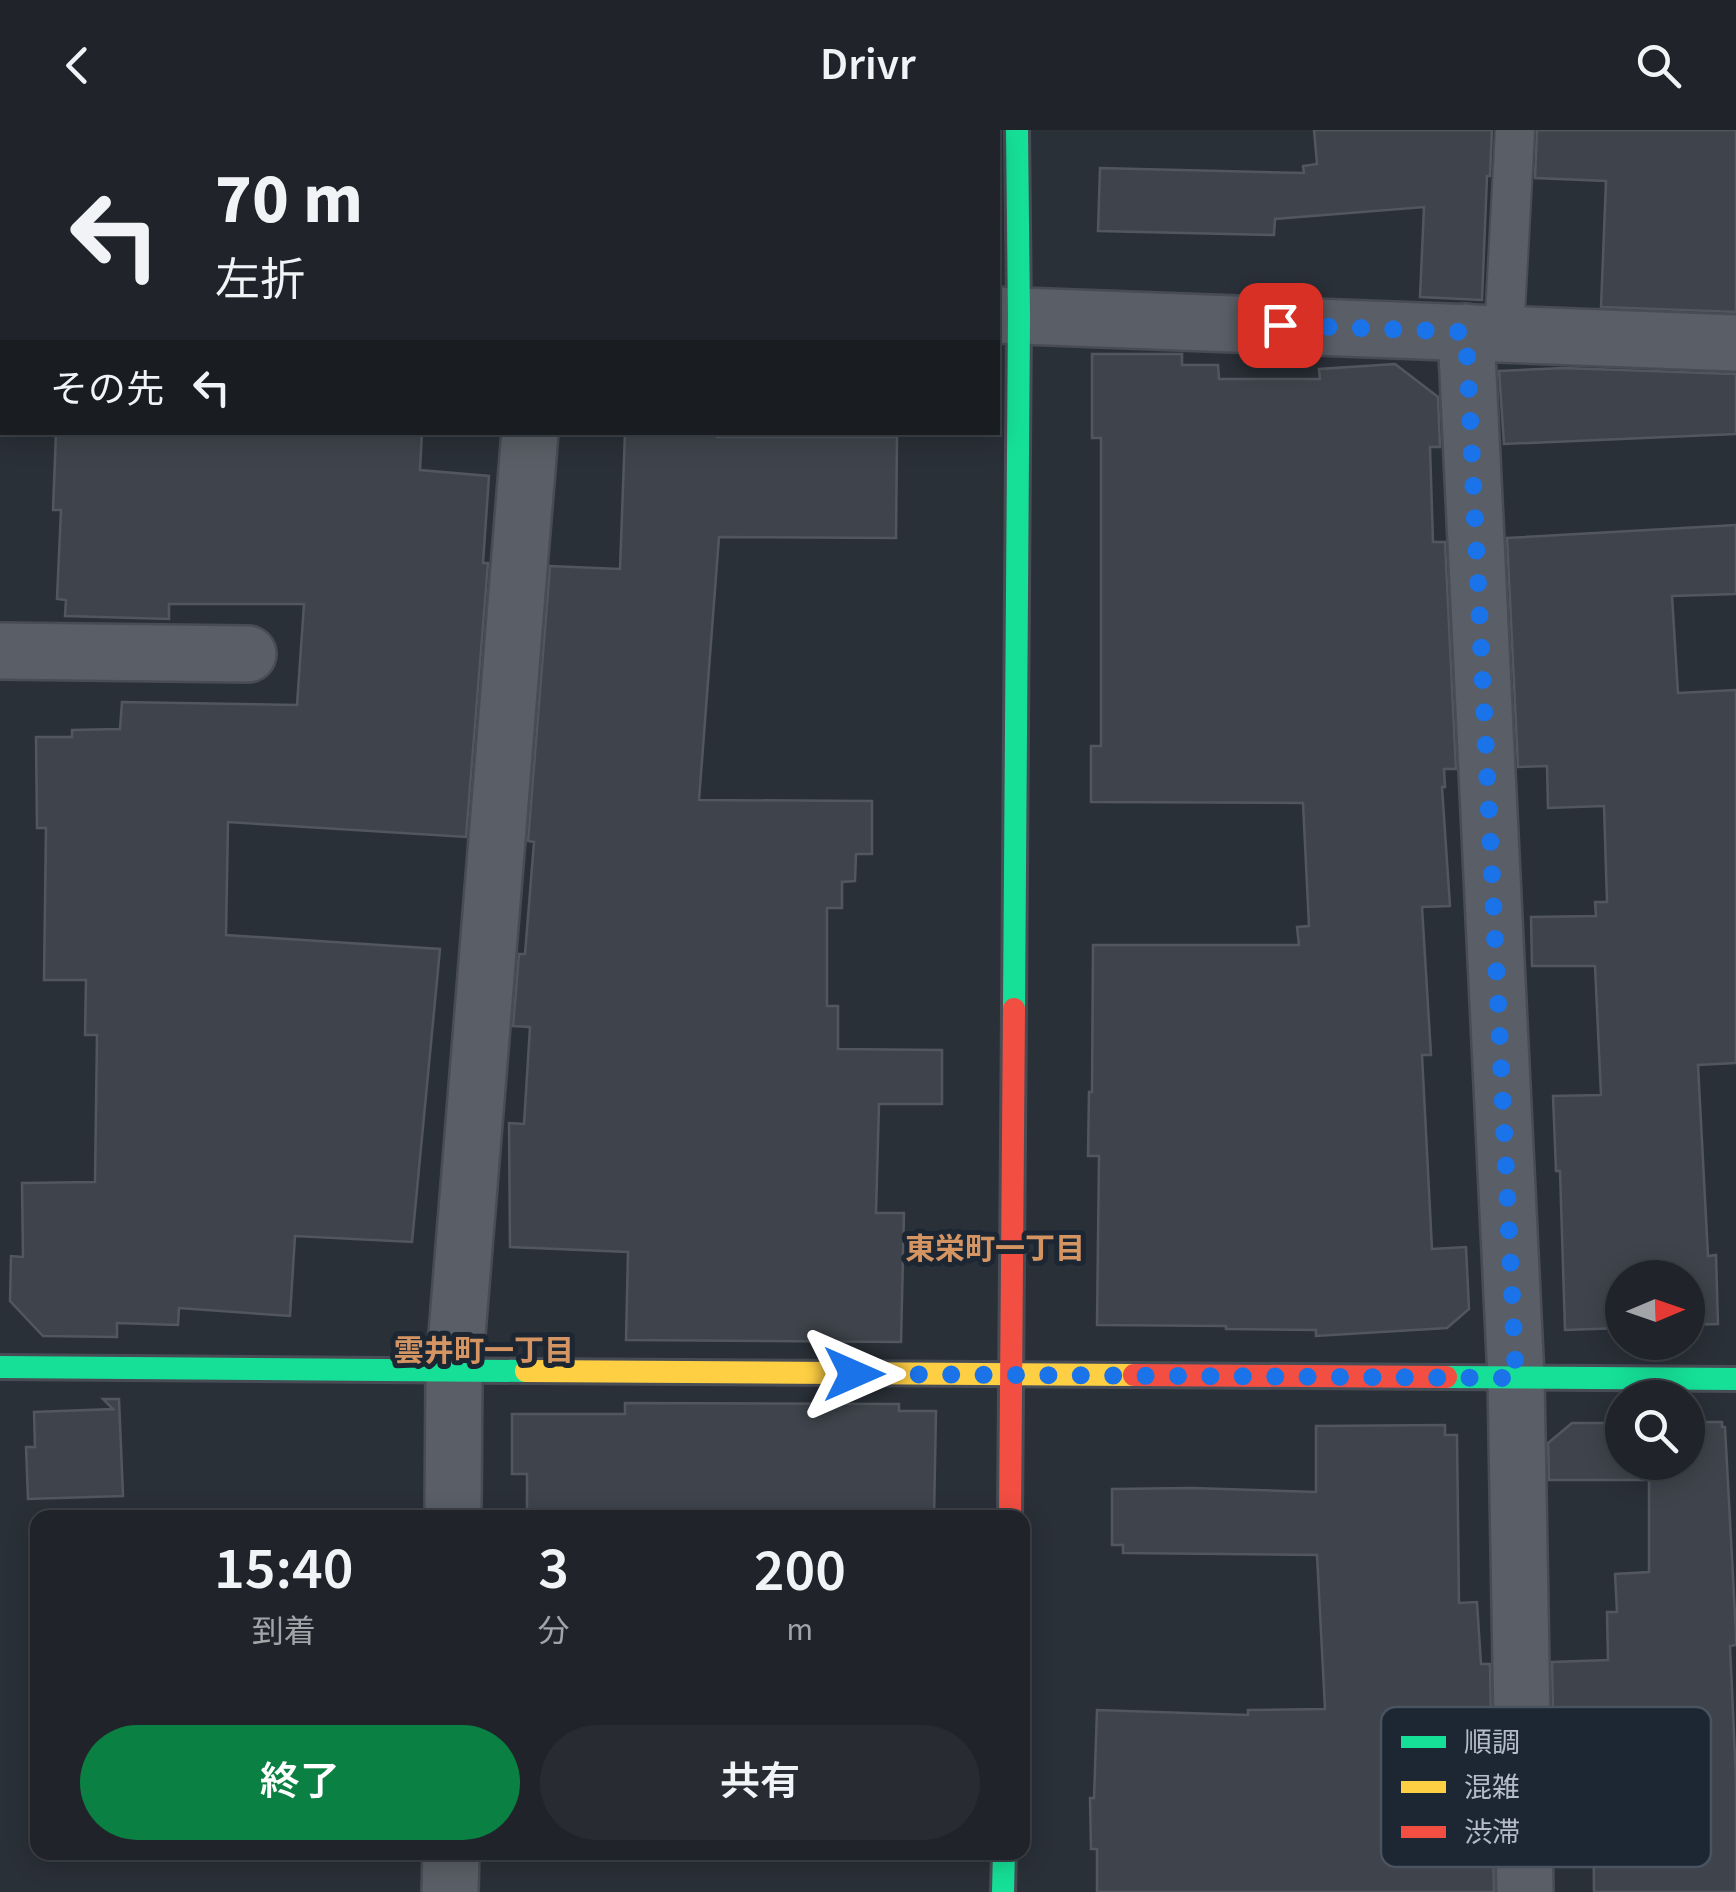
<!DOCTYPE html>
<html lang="ja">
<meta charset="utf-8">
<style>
:root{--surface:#20242a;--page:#282c32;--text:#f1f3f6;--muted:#a2a4a8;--line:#3d4147;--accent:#0b8043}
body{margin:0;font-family:"Source Sans 3","Noto Sans JP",sans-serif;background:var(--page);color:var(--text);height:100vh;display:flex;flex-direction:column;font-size:38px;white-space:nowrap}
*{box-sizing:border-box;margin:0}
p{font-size:32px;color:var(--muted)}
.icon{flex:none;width:55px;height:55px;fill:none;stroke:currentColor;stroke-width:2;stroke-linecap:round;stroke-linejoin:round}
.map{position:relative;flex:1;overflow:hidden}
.details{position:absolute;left:30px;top:1380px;width:1000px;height:350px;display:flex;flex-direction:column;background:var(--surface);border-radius:20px;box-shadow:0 5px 25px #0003,0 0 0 2px var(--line)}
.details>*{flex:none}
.top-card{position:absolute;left:0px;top:0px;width:1000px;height:305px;box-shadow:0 5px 25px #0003,0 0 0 2px var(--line);background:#20242a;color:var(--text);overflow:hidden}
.needle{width:65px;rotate:88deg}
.buttons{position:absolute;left:1605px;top:1130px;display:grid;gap:20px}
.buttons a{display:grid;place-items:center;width:100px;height:100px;border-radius:50%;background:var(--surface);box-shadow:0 5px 25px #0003,0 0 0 2px var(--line);font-size:50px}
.pin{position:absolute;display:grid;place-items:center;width:85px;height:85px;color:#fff;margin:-42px;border-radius:20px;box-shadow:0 5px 15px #0006}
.me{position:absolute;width:110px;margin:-55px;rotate:90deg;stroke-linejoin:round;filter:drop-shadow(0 0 8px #0008)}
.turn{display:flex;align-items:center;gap:35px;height:210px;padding:0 50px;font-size:45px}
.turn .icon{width:130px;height:130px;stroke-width:2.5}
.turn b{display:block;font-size:70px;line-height:85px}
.then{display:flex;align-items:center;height:95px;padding:0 50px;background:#0003;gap:20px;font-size:38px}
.eta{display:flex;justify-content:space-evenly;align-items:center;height:170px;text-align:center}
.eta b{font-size:60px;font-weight:600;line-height:70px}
.action{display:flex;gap:20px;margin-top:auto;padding:20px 50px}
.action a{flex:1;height:115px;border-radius:60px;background:var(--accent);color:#fff;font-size:40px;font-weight:600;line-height:115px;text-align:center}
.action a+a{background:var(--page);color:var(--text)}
header{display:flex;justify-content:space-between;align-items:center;height:130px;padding:0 50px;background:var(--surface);font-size:45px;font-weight:600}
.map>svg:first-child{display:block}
.building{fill:#3f444c;stroke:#52575f;stroke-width:2.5}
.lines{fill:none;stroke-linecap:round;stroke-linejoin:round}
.lane-casing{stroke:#484c55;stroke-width:42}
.street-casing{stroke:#484c55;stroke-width:60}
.fast-casing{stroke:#484c55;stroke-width:28}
.slow-casing{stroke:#484c55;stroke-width:28}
.jam-casing{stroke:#484c55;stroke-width:28}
.lane{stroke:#5a5e66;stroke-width:38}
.street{stroke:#5a5e66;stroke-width:55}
.fast{stroke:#16e098;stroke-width:22}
.slow{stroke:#ffcf43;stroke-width:22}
.jam{stroke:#f24e42;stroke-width:22}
.route{stroke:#1a73e8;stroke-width:18;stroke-dasharray:0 32.4}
.labels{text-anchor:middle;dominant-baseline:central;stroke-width:10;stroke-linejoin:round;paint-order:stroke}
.neighbourhood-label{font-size:30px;font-weight:bold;fill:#d59563;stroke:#1d2633}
.key{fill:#1d2633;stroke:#4a5360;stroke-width:2.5}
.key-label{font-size:28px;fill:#b4bcc9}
</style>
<header><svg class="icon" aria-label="back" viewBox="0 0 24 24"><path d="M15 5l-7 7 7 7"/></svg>Drivr<svg class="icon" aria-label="search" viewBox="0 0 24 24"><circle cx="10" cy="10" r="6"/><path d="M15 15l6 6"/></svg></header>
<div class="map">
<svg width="1736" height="1762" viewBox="0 0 1736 1762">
<rect width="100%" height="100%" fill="#2a3038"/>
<!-- building -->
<g class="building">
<polygon points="1314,0 1492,0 1490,46 1487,46 1482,170 1420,167 1424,77 1275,89 1274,105 1098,101 1100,38 1304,43 1303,36 1317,34"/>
<polygon points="1537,0 1736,0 1736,182 1601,177 1606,51 1535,48"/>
<polygon points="1092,224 1182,224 1182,235 1218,235 1219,249 1320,249 1319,239 1395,234 1438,267 1440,317 1430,317 1433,412 1445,412 1456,639 1444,639 1445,657 1442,657 1450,776 1422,777 1431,925 1422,925 1432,1119 1466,1117 1469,1179 1447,1198 1316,1206 1316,1200 1226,1199 1226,1196 1097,1195 1099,1026 1088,1026 1089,962 1092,962 1093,815 1299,815 1297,797 1309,796 1303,673 1091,672 1091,616 1101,616 1101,308 1092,308"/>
<polygon points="1563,238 1736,244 1736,304 1504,314 1499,241"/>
<polygon points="56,302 422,302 420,340 489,346 483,433 488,433 466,707 228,692 226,805 440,819 412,1112 295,1106 290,1186 179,1178 178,1195 117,1193 117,1207 43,1206 10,1171 11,1126 23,1127 22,1053 95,1052 97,905 85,905 86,850 44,850 46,698 37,698 36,607 72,607 72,600 120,599 122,572 297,575 304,474 169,474 169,489 65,486 66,470 57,469 61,380 53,380"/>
<polygon points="625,302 717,302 717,307 897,307 896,408 719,407 699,670 872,671 872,724 856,724 855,751 842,752 842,778 827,778 827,876 838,876 838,919 942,920 942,974 879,974 876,1083 904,1083 901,1212 626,1210 628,1122 510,1117 509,993 524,994 530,897 513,896 519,824 525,824 534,712 528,711 550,436 620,439"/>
<polygon points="1736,395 1736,464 1672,466 1678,563 1736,560 1736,933 1698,935 1708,1126 1716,1125 1718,1194 1688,1195 1688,1148 1622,1148 1622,1198 1565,1200 1560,1041 1556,1041 1553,966 1601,965 1595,836 1532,836 1531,787 1596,786 1595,772 1607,772 1604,676 1548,678 1547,636 1518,637 1507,408"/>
<polygon points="103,1269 119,1269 123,1366 28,1369 26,1317 35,1317 34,1282 113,1279"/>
<polygon points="625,1273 899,1274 899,1281 936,1281 934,1388 527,1388 527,1344 512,1344 512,1284 625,1284"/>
<polygon points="1688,1292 1722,1292 1722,1297 1725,1297 1736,1503 1736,1515 1730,1516 1736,1648 1736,1762 1594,1762 1593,1638 1554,1640 1552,1532 1608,1530 1607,1482 1617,1482 1615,1444 1649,1442 1649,1350 1549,1350 1548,1313 1572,1293 1622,1293 1622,1332 1688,1332"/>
<polygon points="1445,1295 1445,1305 1457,1305 1459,1473 1477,1472 1481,1534 1490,1534 1494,1762 1097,1762 1097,1719 1091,1719 1090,1668 1094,1668 1097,1580 1248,1585 1248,1580 1325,1579 1317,1425 1123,1423 1123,1415 1112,1415 1112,1359 1192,1358 1316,1362 1316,1296"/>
</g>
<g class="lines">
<defs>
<polyline id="lane" points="1504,204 1515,0"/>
<g id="street">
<polyline points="551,0 551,2"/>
<polyline points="0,178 2,178"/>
<polyline points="998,185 1736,213"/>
<polyline points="1466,202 1516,1248 1525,1762"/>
<polyline points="0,521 248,524"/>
<polyline points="453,1388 454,1241 530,302"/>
<polyline points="450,1762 451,1722"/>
</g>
<g id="fast">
<polyline points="1014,879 1019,186 1017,0"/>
<polyline points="0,1237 526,1241"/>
<polyline points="1446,1247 1736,1249"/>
<polyline points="1003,1762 1004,1722"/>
</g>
<polyline id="slow" points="526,1241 1134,1245"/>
<g id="jam">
<polyline points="1134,1245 1446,1247"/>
<polyline points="1010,1388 1014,879"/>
</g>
</defs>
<!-- lane casing -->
<use href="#lane" class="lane-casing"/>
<!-- street casing -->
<use href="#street" class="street-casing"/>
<!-- fast casing -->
<use href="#fast" class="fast-casing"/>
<!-- slow casing -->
<use href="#slow" class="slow-casing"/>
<!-- jam casing -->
<use href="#jam" class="jam-casing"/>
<!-- lane -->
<use href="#lane" class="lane"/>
<!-- street -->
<use href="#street" class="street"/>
<!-- fast -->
<use href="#fast" class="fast"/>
<!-- slow -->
<use href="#slow" class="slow"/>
<!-- jam -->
<use href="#jam" class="jam"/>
</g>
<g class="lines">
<!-- route -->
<polyline class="route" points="854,1244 1516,1248 1466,202 1280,195"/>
</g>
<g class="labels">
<!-- neighbourhood labels -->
<g class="neighbourhood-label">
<text x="995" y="1119">東栄町一丁目</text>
<text x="484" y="1221">雲井町一丁目</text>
</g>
</g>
<!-- legend -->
<rect x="1381" y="1577" width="330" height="160" rx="15" class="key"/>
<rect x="1401" y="1606" width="45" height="12" fill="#16e098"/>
<rect x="1401" y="1651" width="45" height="12" fill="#ffcf43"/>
<rect x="1401" y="1696" width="45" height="12" fill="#f24e42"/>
<g class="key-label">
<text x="1464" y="1622">順調</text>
<text x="1464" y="1667">混雑</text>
<text x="1464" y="1712">渋滞</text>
</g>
</svg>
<div class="buttons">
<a><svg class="needle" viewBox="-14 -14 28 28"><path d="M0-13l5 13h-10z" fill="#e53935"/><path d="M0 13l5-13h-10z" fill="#a2a4a8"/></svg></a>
<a><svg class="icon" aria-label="search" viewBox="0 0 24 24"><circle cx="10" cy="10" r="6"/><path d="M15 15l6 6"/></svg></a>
</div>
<div class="pin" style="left:1280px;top:195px;background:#d93025"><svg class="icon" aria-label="arrive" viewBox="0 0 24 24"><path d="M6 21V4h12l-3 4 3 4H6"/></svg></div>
<svg class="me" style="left:854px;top:1244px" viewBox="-20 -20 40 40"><path d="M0-17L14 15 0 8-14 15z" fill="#1a73e8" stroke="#fff" stroke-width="4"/></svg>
<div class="top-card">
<div class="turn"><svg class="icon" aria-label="left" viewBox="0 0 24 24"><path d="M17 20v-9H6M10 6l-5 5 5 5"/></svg><div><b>70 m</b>左折</div></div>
<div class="then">その先<svg class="icon" aria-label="left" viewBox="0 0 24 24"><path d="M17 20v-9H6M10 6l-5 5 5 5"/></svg></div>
</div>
<section class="details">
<div class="eta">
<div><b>15:40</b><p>到着</p></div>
<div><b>3</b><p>分</p></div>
<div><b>200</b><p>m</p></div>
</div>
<div class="action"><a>終了</a><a>共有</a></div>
</section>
</div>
